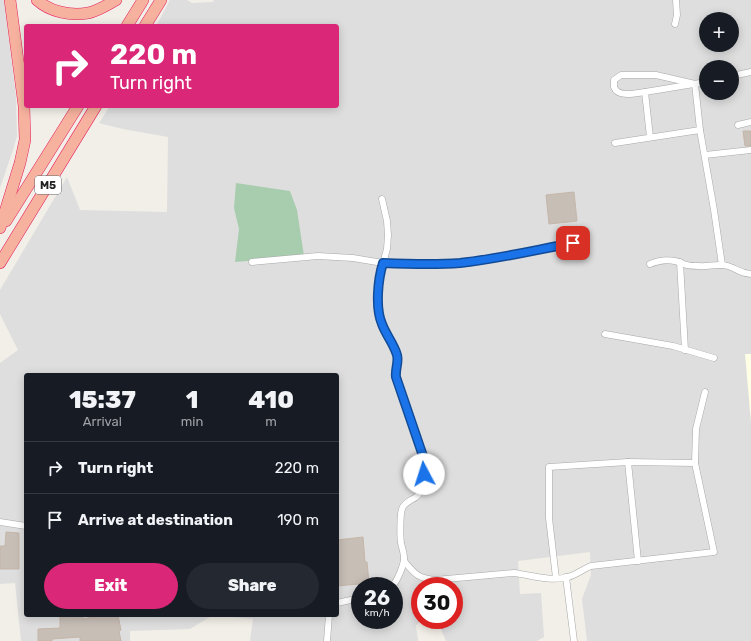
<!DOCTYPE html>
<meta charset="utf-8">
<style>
:root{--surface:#171b24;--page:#242831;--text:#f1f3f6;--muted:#9ea1a6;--line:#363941;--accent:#db2777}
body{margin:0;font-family:Rubik,sans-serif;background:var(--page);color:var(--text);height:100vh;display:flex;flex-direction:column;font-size:15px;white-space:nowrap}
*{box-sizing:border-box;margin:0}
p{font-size:13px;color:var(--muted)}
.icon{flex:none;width:22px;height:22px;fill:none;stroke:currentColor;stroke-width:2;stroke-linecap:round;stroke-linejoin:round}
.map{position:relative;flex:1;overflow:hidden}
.side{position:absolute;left:24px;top:373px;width:315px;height:244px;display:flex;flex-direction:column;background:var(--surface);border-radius:4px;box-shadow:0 2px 10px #0003}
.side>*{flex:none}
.hud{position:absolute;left:24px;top:24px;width:315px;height:84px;border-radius:4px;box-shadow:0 2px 10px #0003;background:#db2777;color:#fff;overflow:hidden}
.fabs{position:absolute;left:699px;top:12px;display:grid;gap:8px}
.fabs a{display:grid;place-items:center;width:40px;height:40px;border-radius:50%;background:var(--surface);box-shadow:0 2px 10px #0003;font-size:20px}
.speed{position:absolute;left:351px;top:577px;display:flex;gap:8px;font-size:20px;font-weight:700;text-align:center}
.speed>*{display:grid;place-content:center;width:52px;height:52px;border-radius:50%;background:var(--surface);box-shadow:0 2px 10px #0003;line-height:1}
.speed small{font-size:10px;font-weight:400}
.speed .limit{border:6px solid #d22;background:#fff;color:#111}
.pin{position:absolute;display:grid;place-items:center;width:34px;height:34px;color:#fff;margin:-17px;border-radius:8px;box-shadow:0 2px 6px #0006}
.me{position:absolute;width:44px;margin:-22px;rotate:355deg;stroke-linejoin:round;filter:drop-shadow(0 0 3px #0008)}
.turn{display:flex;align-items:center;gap:14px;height:84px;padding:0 20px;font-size:18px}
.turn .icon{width:52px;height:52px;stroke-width:2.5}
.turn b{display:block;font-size:28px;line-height:34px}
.eta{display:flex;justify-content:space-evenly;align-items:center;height:68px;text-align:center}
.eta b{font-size:24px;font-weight:800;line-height:28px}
.button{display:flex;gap:8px;margin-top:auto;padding:8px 20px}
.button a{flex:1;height:46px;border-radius:24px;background:var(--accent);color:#fff;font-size:16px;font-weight:800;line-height:46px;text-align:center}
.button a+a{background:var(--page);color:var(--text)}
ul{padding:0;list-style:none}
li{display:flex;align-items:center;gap:12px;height:52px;padding:0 20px;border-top:1px solid var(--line)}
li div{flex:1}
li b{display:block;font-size:15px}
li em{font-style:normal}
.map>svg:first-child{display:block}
.residential{fill:#dfdede;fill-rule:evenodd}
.education{fill:#feffe4}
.cemetery{fill:#a7ccae}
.building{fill:#c7beb6;stroke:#c5b6a9}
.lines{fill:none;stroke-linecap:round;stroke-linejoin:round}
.minor-casing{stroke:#a8a8a8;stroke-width:7}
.trunk-casing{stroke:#e61e5f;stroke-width:12}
.minor{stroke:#fff;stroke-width:6}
.trunk{stroke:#f6b29e;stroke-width:11}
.route-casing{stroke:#114b97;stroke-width:10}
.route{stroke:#1a73e8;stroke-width:7}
.labels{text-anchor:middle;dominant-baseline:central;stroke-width:4;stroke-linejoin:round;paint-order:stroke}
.shield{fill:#fff;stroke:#646464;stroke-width:1}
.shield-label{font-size:11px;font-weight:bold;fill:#212121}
</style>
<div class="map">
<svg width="751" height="641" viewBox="0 0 751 641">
<rect width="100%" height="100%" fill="#f2efe8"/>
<!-- residential -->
<g class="residential">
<polygon points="0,0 4,0 16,97 17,136 13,150 0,188"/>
<path d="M170 0H187L192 3 213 2 214 0H751V641H587L582 599 591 575 590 552 518 561 520 594 541 593 544 637 537 641H446L437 620H454V586H420V620H423L416 625 418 641H250L253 619 213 615 190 629 130 631V641H21L15 583 0 584V363L18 350 0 314V290L67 177 80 210 167 212 168 137 123 129 99 123 110 106H337V26H156ZM706 19H732V45H706ZM706 67H732V93H706ZM26 375H337V615H26ZM360 586H394V620H360Z"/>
</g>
<!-- education -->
<polygon class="education" points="745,354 751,354 751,422"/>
<!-- cemetery -->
<polygon class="cemetery" points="236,183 290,191 297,210 304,256 235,262 239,229 234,208"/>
<!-- building -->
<g class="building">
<polygon points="743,131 751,131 751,146 745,146"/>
<polygon points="574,192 577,221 549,224 546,195"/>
<polygon points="6,532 19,533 19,569 0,569 0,546 5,546"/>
<polygon points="363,537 365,562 367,562 369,583 337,586 337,540"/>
<polygon points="102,615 118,615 121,630 119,631 121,641 80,641 80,637 52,639 52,641 38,641 38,629 60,628 60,617 83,616 83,619"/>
</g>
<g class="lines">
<defs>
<g id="minor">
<polyline points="675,24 677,15 676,0"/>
<polyline points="732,76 751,72"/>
<path d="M645 92C636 93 618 98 614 87 614 85 614 83 614 80L621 75H656L695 84 700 130 714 210 722 265"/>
<polyline points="738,125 751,122"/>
<polyline points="650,137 645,92 706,82"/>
<polyline points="615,143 700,130"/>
<polyline points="705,155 751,150"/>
<path d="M382 199 387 221 388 235 387 249 380 274 378 310 382 325 397 354 398 361 396 370V377L423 456C424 467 426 490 416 497 411 501 404 502 402 509 400 515 400 536 401 543 402 548 404 553 404 558 404 565 397 582 392 586"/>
<polyline points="252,262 318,256 353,258 383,263 408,264 459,263 509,256 573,243"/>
<polyline points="680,262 685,350"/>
<path d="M650 264C659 260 666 259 675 261 679 262 683 264 687 265 690 266 695 266 699 266 709 267 718 263 728 266 738 269 738 273 751 274"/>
<polyline points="605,334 673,346 714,358"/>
<polyline points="628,462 638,561"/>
<polyline points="0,522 26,526"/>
<path d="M404 561C415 574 417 578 435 580L514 573C531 575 550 582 568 577 576 575 583 569 591 566L714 552 695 463 696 429 705 392"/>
<polyline points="566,577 574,641"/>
<polyline points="556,578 549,518 549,467 628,462 695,463"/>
<polyline points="337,603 360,598"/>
<polyline points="327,641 329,615"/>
</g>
<g id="trunk">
<path d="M37 0C50 12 71 16 88 13 98 11 107 5 116 0"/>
<polyline points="127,26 143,0"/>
<polyline points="145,26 161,0"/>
<polyline points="6,221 78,106"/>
<polyline points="0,228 20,163 25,140 24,106 10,0"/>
<polyline points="0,263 96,106"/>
</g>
</defs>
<!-- minor casing -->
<use href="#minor" class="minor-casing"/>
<!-- trunk casing -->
<use href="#trunk" class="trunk-casing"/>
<!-- minor -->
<use href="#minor" class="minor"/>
<!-- trunk -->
<use href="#trunk" class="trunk"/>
</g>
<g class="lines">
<defs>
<path id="route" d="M424 474 423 456 396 377C395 369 399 362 397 355 394 344 386 335 382 324 375 308 378 279 383 263 408 264 434 265 460 263 498 259 535 250 573 243"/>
</defs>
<!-- route casing -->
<use href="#route" class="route-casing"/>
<!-- route -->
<use href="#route" class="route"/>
</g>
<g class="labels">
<!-- shield labels -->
<rect class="shield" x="35" y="176" width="26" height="18" rx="3"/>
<g class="shield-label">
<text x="48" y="185">M5</text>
</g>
</g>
</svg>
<div class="fabs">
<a>+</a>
<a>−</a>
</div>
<div class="speed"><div>26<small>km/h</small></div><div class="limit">30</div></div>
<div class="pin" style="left:573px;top:243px;background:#d93025"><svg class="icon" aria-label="arrive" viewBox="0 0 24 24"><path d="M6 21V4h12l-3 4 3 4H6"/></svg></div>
<svg class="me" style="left:424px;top:474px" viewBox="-20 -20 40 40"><circle r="19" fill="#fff"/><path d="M0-13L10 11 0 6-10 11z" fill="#1a73e8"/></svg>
<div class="hud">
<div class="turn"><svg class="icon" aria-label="right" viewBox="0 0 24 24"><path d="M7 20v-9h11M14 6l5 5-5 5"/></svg><div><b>220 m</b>Turn right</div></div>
</div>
<section class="side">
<div class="eta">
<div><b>15:37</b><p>Arrival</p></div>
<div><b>1</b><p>min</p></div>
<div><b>410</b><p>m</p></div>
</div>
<ul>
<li><svg class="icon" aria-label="right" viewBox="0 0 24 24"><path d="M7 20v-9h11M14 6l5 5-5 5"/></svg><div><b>Turn right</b></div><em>220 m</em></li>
<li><svg class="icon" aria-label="arrive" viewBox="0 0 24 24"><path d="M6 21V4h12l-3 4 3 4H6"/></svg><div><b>Arrive at destination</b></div><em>190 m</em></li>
</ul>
<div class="button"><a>Exit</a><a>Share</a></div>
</section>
</div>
